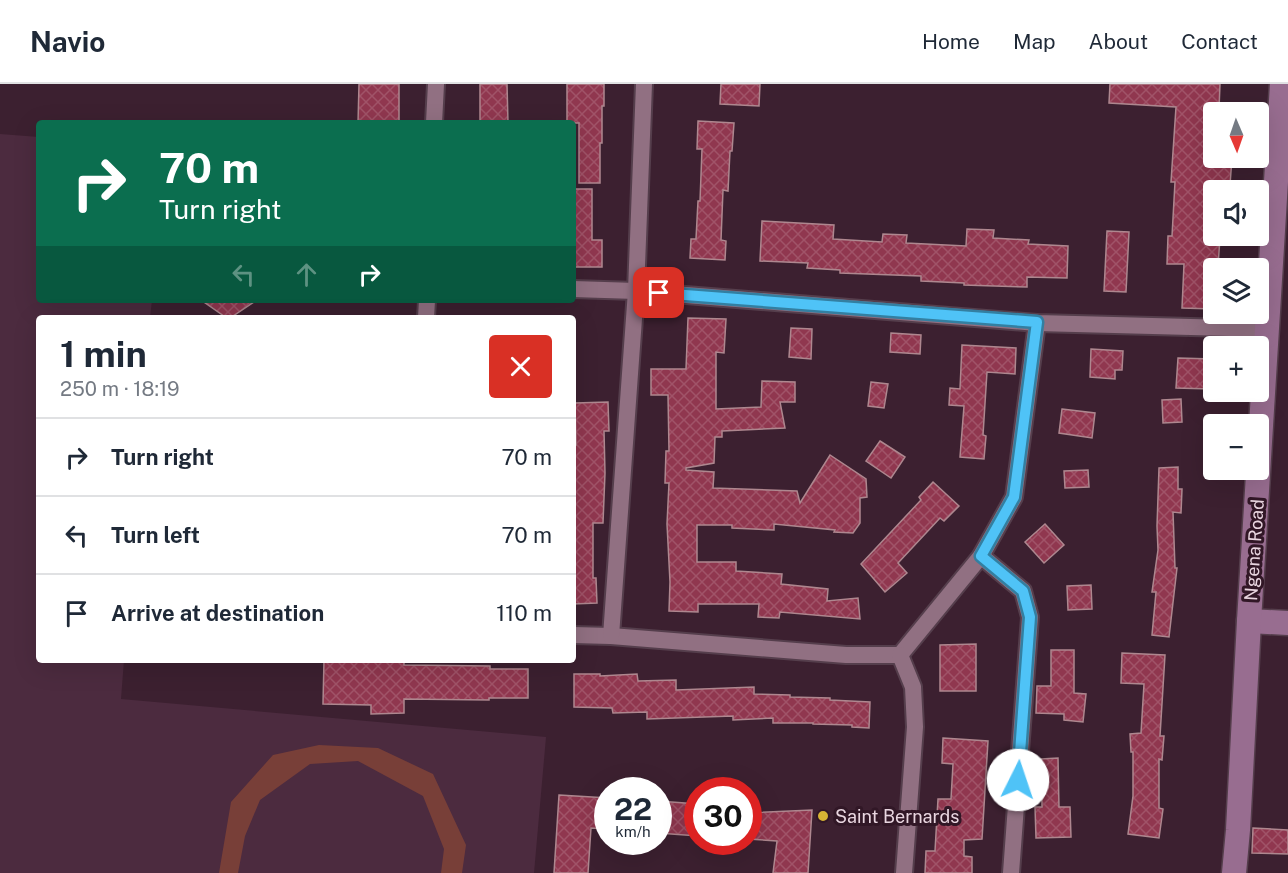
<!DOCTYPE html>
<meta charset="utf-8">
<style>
:root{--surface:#fff;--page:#f2f2f3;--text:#1f2937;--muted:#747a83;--line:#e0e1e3}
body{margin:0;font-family:"Public Sans",sans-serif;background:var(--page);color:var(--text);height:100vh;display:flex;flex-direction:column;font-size:22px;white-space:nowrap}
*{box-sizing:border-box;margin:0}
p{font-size:20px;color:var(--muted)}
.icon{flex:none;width:33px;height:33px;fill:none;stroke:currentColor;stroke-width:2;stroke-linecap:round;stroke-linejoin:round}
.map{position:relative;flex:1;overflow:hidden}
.panel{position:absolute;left:36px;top:231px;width:540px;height:348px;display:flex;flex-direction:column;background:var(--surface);border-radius:6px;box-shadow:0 6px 24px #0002}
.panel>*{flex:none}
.guide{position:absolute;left:36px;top:36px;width:540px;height:183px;border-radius:6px;box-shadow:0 6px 24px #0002;background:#0b6e4f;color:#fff;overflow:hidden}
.needle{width:39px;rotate:178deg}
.tools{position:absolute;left:1203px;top:18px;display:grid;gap:12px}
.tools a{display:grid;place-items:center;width:66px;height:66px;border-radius:6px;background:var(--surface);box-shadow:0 6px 24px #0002;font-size:30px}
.speed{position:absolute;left:594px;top:693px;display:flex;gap:12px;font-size:30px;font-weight:700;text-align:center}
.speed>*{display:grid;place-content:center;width:78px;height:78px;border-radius:50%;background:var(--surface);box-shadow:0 6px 24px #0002;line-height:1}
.speed small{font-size:15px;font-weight:400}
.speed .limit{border:9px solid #d22;background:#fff;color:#111}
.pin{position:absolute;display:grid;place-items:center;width:51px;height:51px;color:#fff;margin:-26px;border-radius:12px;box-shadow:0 3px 9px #0006}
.me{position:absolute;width:66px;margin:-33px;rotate:4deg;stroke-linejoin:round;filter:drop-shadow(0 0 4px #0008)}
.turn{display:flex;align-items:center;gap:21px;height:126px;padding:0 24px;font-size:27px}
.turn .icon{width:78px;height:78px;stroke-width:2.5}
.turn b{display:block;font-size:42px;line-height:51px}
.lanes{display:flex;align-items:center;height:57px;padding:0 24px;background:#0003;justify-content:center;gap:30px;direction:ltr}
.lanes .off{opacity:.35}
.round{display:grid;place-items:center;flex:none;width:63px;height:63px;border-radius:6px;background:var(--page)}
.headline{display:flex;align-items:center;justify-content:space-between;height:102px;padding:0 24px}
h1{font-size:36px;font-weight:700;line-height:45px}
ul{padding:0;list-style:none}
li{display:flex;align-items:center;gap:18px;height:78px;padding:0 24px;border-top:2px solid var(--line)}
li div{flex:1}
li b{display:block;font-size:22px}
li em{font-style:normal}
header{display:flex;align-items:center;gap:36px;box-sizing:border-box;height:84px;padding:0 30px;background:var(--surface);border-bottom:2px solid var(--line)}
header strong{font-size:28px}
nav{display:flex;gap:33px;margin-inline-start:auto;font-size:21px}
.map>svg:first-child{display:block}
.built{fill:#4c2b3f}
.pitch{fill:#783f38}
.building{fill:url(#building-cross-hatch);stroke:#ae878f;stroke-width:1.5}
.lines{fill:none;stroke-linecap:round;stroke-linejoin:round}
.street-casing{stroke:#553e4c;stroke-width:20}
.secondary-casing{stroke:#553e4c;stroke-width:27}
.street{stroke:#917082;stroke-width:16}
.secondary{stroke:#986d90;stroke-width:24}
.route-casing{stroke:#337fa1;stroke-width:15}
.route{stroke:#4fc3f7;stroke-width:10}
.poi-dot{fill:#d7b434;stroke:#311726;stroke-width:2}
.labels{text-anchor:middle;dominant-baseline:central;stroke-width:6;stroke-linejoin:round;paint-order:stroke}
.street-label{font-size:18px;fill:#e9d6e0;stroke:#311726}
.poi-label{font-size:18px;fill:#e9d6e0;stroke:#311726;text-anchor:start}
</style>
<header>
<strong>Navio</strong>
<nav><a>Home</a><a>Map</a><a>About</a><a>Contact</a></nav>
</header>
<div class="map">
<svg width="1288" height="789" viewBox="0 0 1288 789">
<defs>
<pattern id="building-cross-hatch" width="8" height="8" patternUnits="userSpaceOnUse" patternTransform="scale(1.5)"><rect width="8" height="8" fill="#90374f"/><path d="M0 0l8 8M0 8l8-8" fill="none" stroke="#a05368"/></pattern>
</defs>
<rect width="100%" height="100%" fill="#3c2030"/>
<!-- built -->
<polygon class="built" points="0,50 39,53 39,216 152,216 150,234 39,234 39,576 124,576 121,615 546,653 534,789 0,789"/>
<!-- pitch -->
<polygon class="pitch" points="319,661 378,664 433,690 466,761 462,789 441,789 444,765 423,712 358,677 310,680 260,716 245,752 238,789 219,789 231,718 273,671"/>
<!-- building -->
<g class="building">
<polygon points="359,0 399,0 399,39 358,39"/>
<polygon points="480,0 507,0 508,39 480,39"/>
<polygon points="567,0 604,0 604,22 602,22 602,59 600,59 600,99 579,99 579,39 567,39"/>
<polygon points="721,0 760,0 759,22 720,20"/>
<polygon points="1110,0 1220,0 1219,25 1217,25 1216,28 1214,28 1214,74 1232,74 1230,101 1214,100 1214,154 1220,154 1218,182 1214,182 1214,225 1182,224 1184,180 1167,180 1168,152 1172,152 1175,98 1171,98 1176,23 1109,19"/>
<polygon points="698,37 734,39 732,67 730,67 728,107 723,106 721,156 726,157 725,176 690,174 691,155 696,155 698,117 700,117 702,65 697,65"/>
<polygon points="573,105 592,105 592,156 602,156 602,183 573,183"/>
<polygon points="762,137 834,141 833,155 882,158 883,150 907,151 906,159 966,162 967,145 994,146 993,154 1029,156 1028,160 1068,162 1067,194 1027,193 1027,203 964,201 964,199 921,197 921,192 840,189 840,186 807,184 808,179 760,177"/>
<polygon points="1107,147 1129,148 1126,208 1104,207"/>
<polygon points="201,216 257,216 233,232 228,233 224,232"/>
<polygon points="688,234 726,235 724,269 716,268 716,325 761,323 762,297 795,298 795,318 780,318 785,344 722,347 722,353 715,353 714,379 686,384 686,386 714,388 713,404 797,407 800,419 830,371 866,395 867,413 860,414 860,439 853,449 834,448 835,446 774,440 774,446 732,444 732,441 697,441 697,478 736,478 736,487 782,490 781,500 828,505 827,517 858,514 860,535 780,528 779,534 758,533 759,520 698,520 698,528 669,527 670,498 667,440 669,399 665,399 666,367 669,367 668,311 651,311 651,285 686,285"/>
<polygon points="791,244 812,245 811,275 789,273"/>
<polygon points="891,249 921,251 920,270 890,268"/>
<polygon points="962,261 1016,264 1015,290 987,288 983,351 986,352 984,375 960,373 964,322 949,321 950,304 960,305"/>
<polygon points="1091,265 1123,267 1122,286 1115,286 1115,295 1090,293"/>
<polygon points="1178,274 1213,275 1211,305 1176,304"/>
<polygon points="871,298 888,300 884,324 868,322"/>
<polygon points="1181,315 1182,338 1163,339 1162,316"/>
<polygon points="608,318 609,347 604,347 605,389 603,439 593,439 593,494 596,494 597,519 573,520 573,361 576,361 575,319"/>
<polygon points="1062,325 1095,329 1092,354 1059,349"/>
<polygon points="880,357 905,373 891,394 866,377"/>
<polygon points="1178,383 1178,405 1182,405 1181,429 1173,428 1175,484 1177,484 1169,553 1152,551 1156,508 1152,508 1158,466 1157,442 1159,384"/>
<polygon points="1088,386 1089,403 1065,404 1064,387"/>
<polygon points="933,398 959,422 944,437 940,434 898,479 907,489 885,508 861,480 921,416 919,413"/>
<polygon points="1045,440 1064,461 1044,479 1025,458"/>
<polygon points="1091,501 1092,525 1068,526 1067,502"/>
<polygon points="976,560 976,607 940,607 940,561"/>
<polygon points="1051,566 1074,566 1074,609 1086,610 1083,638 1064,636 1064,630 1036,629 1037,602 1051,602"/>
<polygon points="1122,569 1165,571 1160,652 1164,652 1162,676 1159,675 1159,724 1163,725 1159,754 1128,750 1133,712 1133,668 1131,668 1130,650 1141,649 1144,600 1121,599"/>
<polygon points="324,576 404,576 404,581 490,582 490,585 528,585 528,614 489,614 489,616 404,615 404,629 371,630 371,621 323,620"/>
<polygon points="574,590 600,590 600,592 637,590 638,597 676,596 676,606 754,603 754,610 790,611 790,613 830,614 830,616 870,618 869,644 852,643 852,641 813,640 813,639 773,639 773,634 733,636 733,632 647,635 647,628 613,629 612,624 574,623"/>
<polygon points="943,654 988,657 982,755 964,756 964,772 972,773 972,789 925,789 926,767 935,767 938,715 951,715 953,680 942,679"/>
<polygon points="1058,674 1059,723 1070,723 1071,753 1036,754 1035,723 1042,723 1041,675"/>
<polygon points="559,711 608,714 608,745 591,744 588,789 554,789"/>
<polygon points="658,717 698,720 698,752 658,749"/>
<polygon points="812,726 808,789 773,789 777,757 748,755 748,729"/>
<polygon points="1253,744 1288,746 1288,770 1252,769"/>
</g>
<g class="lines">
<defs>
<g id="street">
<polyline points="434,39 436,0"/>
<polyline points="573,205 636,207 1037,239 1268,245"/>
<polyline points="426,234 427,216"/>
<polyline points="981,472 1023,507 1030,533 1011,789"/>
<polyline points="573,551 611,552 846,571 900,571 981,472 1014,413 1037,239"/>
<polyline points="611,552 636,207 644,0"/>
<polyline points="900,571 913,603 915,643 904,789"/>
</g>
<g id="secondary">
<polyline points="1249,537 1288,539"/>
<polyline points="1234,789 1238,746 1249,537 1282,0"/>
</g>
</defs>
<!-- street casing -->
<use href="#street" class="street-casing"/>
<!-- secondary casing -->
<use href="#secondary" class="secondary-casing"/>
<!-- street -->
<use href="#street" class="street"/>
<!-- secondary -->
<use href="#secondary" class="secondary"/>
</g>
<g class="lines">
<defs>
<polyline id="route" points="659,209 1037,238 1014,413 981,472 1023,507 1030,533 1018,696"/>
</defs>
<!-- route casing -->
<use href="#route" class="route-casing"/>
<!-- route -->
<use href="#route" class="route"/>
</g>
<!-- markers -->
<circle class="poi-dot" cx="823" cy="732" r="6"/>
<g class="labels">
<!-- street labels -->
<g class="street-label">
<text transform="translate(1254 466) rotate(-86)">Ngena Road</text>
</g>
<!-- poi labels -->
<g class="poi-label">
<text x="835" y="732">Saint Bernards</text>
</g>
</g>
</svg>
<div class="tools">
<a><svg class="needle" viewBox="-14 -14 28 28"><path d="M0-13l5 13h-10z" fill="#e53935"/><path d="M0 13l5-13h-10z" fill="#747a83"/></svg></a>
<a><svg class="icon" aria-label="sound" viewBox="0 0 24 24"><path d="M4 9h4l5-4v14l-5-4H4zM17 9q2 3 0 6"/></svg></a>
<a><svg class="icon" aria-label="layers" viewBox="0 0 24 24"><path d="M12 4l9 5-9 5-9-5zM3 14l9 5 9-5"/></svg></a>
<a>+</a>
<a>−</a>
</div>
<div class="speed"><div>22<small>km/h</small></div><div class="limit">30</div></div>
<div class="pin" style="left:659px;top:209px;background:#d93025"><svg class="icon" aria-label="arrive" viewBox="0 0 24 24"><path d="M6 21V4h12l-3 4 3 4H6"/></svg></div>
<svg class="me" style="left:1018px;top:696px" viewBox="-20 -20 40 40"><circle r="19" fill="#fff"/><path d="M0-13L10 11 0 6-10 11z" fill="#4fc3f7"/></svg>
<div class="guide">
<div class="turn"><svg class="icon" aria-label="right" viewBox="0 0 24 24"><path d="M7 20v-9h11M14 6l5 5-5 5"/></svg><div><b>70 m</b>Turn right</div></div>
<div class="lanes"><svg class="icon off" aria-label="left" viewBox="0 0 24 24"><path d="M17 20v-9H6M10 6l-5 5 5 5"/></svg><svg class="icon off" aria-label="ahead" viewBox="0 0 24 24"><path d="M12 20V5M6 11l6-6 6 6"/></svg><svg class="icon" aria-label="right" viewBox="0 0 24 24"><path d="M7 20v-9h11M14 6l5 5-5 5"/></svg></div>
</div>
<section class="panel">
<div class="headline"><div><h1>1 min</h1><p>250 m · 18:19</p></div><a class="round" style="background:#d93025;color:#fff"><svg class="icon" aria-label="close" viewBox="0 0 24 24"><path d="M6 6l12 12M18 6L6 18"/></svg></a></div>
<ul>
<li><svg class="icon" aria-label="right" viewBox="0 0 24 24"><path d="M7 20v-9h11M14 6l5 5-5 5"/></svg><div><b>Turn right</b></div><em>70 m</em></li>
<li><svg class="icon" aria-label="left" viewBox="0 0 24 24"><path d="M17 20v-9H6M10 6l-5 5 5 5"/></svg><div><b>Turn left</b></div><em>70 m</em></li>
<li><svg class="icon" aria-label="arrive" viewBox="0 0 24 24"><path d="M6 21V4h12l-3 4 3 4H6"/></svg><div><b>Arrive at destination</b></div><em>110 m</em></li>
</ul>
</section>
</div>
